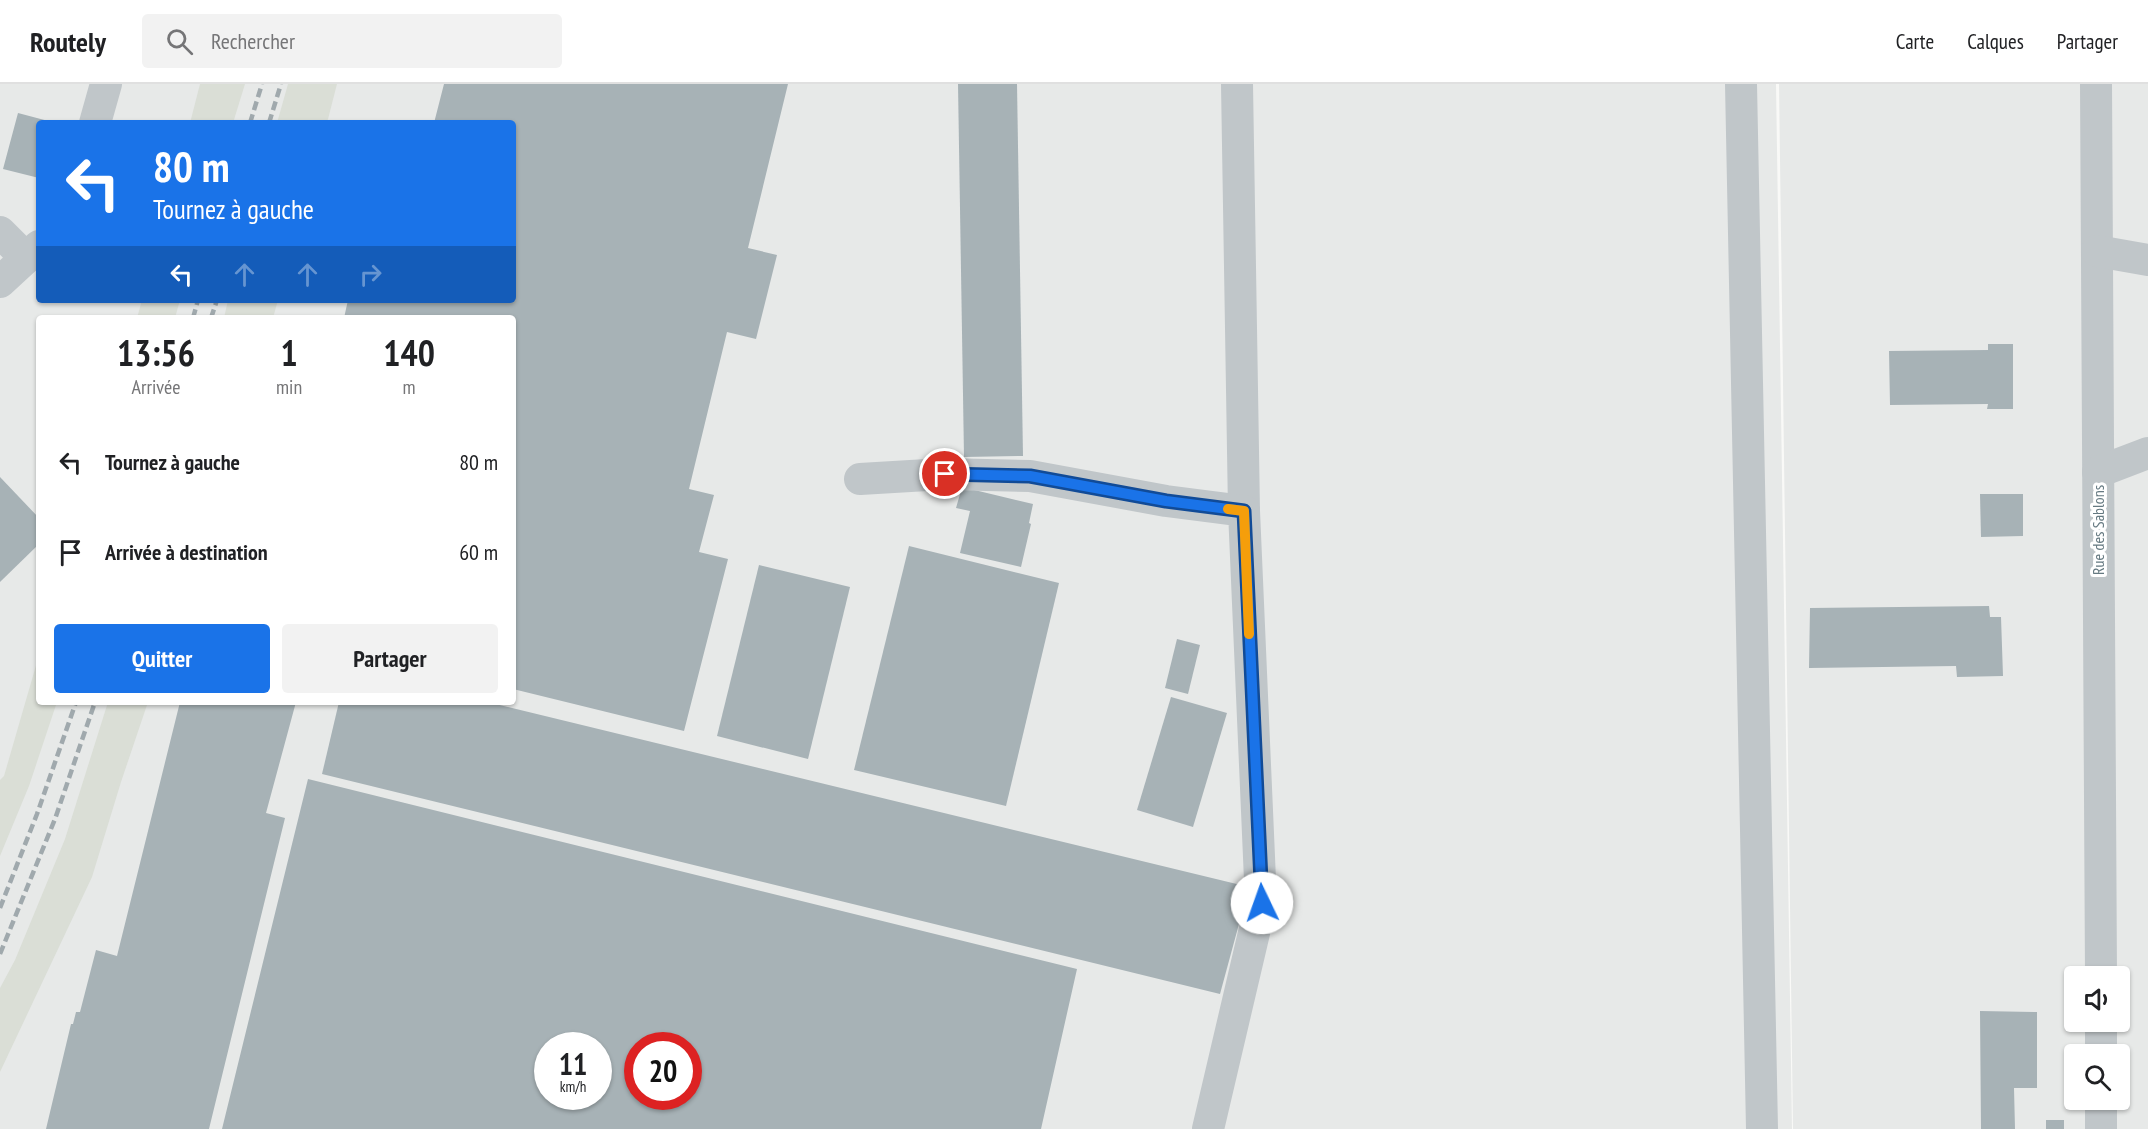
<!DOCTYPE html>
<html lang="fr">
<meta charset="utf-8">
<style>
:root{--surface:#fff;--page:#f2f2f2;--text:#202124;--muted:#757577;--line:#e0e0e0;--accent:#1a73e8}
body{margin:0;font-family:"PT Sans Narrow",sans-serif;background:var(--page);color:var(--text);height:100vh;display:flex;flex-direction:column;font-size:22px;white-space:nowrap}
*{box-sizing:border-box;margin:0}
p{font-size:20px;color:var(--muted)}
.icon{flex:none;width:33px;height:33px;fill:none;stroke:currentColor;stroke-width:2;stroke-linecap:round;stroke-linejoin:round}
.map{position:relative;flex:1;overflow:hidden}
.details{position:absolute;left:36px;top:231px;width:480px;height:390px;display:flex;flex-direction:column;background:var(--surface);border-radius:6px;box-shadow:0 2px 4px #0004}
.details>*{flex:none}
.banner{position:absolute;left:36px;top:36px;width:480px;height:183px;border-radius:6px;box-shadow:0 2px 4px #0004;background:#1a73e8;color:#fff;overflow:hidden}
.buttons{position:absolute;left:2064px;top:882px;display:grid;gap:12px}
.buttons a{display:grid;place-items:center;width:66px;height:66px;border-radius:6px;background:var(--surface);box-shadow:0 2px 4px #0004;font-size:30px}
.speed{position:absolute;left:534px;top:948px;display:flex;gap:12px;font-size:30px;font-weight:700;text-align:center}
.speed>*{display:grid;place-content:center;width:78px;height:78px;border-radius:50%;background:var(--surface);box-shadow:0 2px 4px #0004;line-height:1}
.speed small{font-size:15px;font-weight:400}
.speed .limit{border:9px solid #d22;background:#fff;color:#111}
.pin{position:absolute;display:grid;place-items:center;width:51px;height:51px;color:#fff;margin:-26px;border:3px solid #fff;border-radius:50%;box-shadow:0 2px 6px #0007}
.me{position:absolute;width:66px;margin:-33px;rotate:357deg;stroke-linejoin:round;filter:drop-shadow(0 0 4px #0008)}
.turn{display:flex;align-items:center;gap:21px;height:126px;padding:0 18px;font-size:27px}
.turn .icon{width:78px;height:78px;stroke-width:2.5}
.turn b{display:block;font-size:42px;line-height:51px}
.lanes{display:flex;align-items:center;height:57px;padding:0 18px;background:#0003;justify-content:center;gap:30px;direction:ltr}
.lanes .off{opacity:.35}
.eta{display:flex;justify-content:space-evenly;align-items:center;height:102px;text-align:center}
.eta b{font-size:36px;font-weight:700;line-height:42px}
.cta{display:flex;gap:12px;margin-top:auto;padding:12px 18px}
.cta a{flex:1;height:69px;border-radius:6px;background:var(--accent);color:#fff;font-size:24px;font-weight:700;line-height:69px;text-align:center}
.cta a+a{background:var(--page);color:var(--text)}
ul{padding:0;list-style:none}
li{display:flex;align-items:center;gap:18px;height:90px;padding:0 18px}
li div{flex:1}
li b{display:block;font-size:22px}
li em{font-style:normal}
header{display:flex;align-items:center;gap:36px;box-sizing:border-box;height:84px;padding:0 30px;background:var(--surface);border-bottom:2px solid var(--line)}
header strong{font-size:28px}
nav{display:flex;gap:33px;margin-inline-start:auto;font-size:21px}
.search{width:420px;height:54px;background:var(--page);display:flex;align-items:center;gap:15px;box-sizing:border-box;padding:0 21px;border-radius:6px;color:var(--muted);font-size:22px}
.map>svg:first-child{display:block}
.built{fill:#e7e9e8;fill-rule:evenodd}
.green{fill:#daded6}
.building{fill:#a7b2b6;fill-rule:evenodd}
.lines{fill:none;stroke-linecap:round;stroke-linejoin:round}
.minor{stroke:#c0c6c9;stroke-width:32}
.rail{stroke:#a0a9ad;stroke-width:4.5;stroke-dasharray:9 4.5;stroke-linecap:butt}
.route-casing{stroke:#114b97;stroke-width:15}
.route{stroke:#1a73e8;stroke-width:10}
.slow{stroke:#f59e0b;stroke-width:10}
.labels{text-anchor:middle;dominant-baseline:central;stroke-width:6;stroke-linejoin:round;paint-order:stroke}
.street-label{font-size:16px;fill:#657981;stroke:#fff}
</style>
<header>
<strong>Routely</strong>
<div class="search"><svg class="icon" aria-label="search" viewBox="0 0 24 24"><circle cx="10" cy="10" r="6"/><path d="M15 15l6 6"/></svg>Rechercher</div>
<nav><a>Carte</a><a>Calques</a><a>Partager</a></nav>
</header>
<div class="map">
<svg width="2148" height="1045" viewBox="0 0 2148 1045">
<rect width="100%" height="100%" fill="#f9f9f7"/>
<!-- built -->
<g class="built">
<path d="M0 0H1776L1792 1045H0ZM39 39H513V216H39ZM39 234H513V618H39ZM548 962H598V1012H548ZM638 962H688V1012H638Z"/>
<path d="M1779 0H2148V1045H1793ZM2074 892H2120V938H2074ZM2074 970H2120V1016H2074Z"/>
</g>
<!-- green -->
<g class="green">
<polygon points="200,0 245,0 233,39 190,39"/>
<polygon points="288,0 337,0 327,39 277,39"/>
<polygon points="142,216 180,216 175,234 137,234"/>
<polygon points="228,216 278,216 273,234 224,234"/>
<polygon points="39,571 39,618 57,618 29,702 0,772 0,696 4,692"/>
<polygon points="108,618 148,618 121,698 92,793 0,988 0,904 15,876 65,755"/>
</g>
<!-- building -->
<g class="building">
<polygon points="444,0 788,0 748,164 777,171 756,255 727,248 689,405 714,411 699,468 728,475 684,647 513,605 513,234 344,234 348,216 513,216 513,39 434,39"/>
<polygon points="958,0 1017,0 1023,372 964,373"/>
<polygon points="18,29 52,38 39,39 39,94 3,85"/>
<polygon points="1988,260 2013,260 2013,325 1987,325 1988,320 1890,321 1889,267 1988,266"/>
<polygon points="0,393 39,434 39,460 0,498"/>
<polygon points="962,403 1033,420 1029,439 1031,440 1021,483 960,469 970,427 956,424"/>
<polygon points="1980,410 2023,410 2023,452 1981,453"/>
<polygon points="909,462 1059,499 1006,722 854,686"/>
<polygon points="759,481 850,503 808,675 717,652"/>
<polygon points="1989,522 1990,533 2001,533 2003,592 1957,593 1956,582 1809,584 1810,524"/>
<polygon points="1177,555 1200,561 1188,610 1165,604"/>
<polygon points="1171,613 1227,629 1193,743 1137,726"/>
<polygon points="180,618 296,618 266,729 285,734 209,1045 46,1045 71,940 73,940 76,928 80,928 96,866 117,872"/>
<polygon points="339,618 487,618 1249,803 1220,910 322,690"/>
<path d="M308 695 1077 885 1041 1045H222ZM548 962H598V1012H548ZM638 962H688V1012H638Z"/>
<polygon points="1980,927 2037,928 2037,1004 2014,1004 2015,1045 1981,1045"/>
<rect x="2046" y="1036" width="18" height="9"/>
</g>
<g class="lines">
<!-- minor -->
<g class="minor">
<polyline points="1237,0 1244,427"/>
<polyline points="1741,0 1762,1045"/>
<polyline points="2096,0 2101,892"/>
<polyline points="95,39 106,0"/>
<polyline points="0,148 26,174"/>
<polyline points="2097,167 2148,176"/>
<polyline points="0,198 39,162"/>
<polyline points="2098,388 2148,369"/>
<polyline points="860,395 944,390 1030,392 1166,417 1244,427 1261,819 1208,1045"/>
<polyline points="2101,938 2101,970"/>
<polyline points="2101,1016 2101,1045"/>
</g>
<!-- rail -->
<g class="rail">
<polyline points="250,39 262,0"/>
<polyline points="269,39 281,0"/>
<polyline points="193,234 198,216"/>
<polyline points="211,234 217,216"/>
<polyline points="0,824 37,730 76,618"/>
<polyline points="0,870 55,735 95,618"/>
</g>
</g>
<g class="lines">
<defs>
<polyline id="route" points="945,390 1030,392 1166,417 1244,427 1262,819"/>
</defs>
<!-- route casing -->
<use href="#route" class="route-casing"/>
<!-- route -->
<use href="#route" class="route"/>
<!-- slow -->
<polyline class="slow" points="1228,425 1244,427 1249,550"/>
</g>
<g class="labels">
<!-- street labels -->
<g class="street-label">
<text transform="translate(2098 446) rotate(-90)">Rue des Sablons</text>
</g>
</g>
</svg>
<div class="buttons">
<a><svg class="icon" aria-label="sound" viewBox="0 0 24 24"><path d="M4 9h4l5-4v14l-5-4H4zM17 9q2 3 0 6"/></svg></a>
<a><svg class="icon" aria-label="search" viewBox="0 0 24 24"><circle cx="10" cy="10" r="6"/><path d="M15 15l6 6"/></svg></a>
</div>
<div class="speed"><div>11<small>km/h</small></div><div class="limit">20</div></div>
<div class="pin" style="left:945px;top:390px;background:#d93025"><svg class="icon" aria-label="arrive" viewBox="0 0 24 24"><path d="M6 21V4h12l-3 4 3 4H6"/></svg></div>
<svg class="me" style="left:1262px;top:819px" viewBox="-20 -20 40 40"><circle r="19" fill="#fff"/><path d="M0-13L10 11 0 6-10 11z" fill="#1a73e8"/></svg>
<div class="banner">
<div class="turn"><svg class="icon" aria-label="left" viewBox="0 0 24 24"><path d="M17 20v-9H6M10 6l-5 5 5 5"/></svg><div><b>80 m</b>Tournez à gauche</div></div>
<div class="lanes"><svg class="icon" aria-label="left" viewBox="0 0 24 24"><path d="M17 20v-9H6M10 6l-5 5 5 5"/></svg><svg class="icon off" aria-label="ahead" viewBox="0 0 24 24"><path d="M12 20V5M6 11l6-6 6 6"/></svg><svg class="icon off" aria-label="ahead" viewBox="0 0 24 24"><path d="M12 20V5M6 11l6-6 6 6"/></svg><svg class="icon off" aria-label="right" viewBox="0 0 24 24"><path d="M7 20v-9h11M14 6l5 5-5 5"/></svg></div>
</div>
<section class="details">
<div class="eta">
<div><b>13:56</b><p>Arrivée</p></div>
<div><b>1</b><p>min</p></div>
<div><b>140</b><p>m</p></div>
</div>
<ul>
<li><svg class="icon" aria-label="left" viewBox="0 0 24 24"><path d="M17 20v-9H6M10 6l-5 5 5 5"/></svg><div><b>Tournez à gauche</b></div><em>80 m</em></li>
<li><svg class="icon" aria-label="arrive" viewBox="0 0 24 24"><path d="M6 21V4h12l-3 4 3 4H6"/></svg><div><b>Arrivée à destination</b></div><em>60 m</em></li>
</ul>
<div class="cta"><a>Quitter</a><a>Partager</a></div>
</section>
</div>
